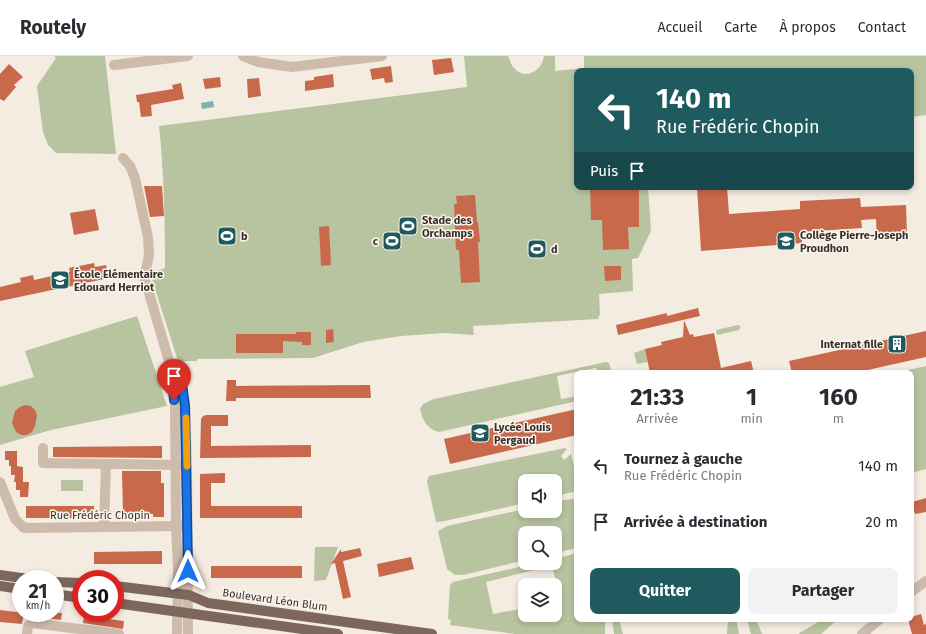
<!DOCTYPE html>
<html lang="fr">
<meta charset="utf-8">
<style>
:root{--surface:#fff;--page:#f2f2f3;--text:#2b2b33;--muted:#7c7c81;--line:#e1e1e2;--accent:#1f5a5e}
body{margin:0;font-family:"Fira Sans",sans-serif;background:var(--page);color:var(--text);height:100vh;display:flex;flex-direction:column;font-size:15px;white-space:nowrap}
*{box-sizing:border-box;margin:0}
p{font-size:13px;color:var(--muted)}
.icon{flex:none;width:22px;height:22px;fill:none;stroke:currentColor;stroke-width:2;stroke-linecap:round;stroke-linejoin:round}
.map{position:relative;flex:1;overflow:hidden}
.drawer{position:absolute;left:574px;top:314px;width:340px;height:252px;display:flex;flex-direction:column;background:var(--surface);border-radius:8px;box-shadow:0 2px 6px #0003}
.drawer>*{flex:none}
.top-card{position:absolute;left:574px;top:12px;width:340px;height:122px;border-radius:8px;box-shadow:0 2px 6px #0003;background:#1f5a5e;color:#fff;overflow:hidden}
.tools{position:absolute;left:518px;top:418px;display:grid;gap:8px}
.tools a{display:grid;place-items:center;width:44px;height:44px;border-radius:8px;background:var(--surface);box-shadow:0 2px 6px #0003;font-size:20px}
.speed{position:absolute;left:12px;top:514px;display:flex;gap:8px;font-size:20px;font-weight:700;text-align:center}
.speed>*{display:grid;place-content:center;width:52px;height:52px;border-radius:50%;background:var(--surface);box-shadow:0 2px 6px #0003;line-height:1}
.speed small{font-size:10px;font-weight:400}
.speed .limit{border:6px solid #d22;background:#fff;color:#111}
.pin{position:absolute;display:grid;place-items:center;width:34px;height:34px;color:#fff;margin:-41px -17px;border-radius:50% 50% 50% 0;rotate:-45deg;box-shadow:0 0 4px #0007}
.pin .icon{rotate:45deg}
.me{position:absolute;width:44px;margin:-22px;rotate:0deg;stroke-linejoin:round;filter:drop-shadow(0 0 3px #0008)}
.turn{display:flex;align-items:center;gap:14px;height:84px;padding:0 16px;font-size:18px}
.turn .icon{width:52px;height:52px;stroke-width:2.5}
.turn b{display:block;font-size:28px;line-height:34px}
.then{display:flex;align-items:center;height:38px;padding:0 16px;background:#0003;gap:8px;font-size:15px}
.eta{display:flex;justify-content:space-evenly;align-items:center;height:68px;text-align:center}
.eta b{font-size:24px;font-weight:700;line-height:28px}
.action{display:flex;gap:8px;margin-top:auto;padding:8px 16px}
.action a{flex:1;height:46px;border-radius:8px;background:var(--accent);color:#fff;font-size:16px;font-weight:700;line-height:46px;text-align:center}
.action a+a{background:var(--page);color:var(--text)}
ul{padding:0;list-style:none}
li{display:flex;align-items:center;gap:12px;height:56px;padding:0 16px}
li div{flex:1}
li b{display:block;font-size:15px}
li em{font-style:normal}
header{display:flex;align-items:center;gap:24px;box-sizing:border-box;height:56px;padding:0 20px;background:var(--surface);border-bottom:1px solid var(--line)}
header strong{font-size:19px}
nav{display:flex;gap:22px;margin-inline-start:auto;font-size:14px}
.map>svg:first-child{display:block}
.green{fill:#b8c4a0}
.water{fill:#7fb0b2}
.building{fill:#c8694b}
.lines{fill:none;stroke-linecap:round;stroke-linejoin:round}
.minor{stroke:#cdbbac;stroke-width:10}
.major{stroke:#7d675c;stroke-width:10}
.route-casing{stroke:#114b97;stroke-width:10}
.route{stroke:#1a73e8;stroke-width:7}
.slow{stroke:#f59e0b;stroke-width:7}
.labels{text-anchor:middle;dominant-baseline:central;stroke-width:3;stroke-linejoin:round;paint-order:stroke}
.poi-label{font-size:11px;font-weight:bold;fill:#3b302b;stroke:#fbf5ee;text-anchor:start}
.street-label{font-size:11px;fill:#3b302b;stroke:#fbf5ee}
</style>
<header>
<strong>Routely</strong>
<nav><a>Accueil</a><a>Carte</a><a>À propos</a><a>Contact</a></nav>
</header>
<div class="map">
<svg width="926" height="578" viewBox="0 0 926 578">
<rect width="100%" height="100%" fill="#f4ebe1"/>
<!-- green -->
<g class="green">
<polygon points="54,0 105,0 116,98 56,97 48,89 43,76 37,30 56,2"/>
<path d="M464 0H508C510 4 511 9 514 12 525 25 542 15 544 0H555V15L584 12V0H926V59L911 61V15H577V131H648L651 175 638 202 632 203 633 235 599 238 600 258 598 263 473 270 474 279 445 277 401 280 363 286 313 302 197 303V305H178L150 217 165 212C165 164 164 117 159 70L467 31Z"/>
<polygon points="137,260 167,350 51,374 0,389 0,331 34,321 25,295"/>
<polygon points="738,269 741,271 739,274 717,279 716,274"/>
<polygon points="645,293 648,306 637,308 634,297"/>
<path d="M606 306 609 307 612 317H598L596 312 557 320 561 343 577 340V345L439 376C427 373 423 365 420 353L423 348 434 343Z"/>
<polygon points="926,310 926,413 911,417 911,317 894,317"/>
<polygon points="565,392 567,393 561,400 564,404 571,398 577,424 577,435 555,440 555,425 525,425 525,447 445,465 436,466 427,425 429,420"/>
<rect x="61" y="424" width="22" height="11"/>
<polygon points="577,442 577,492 555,497 555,477 525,477 525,504 463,519 455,519 447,513 438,475 447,470 525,453 525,455 555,455 555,449 558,448 558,445"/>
<polygon points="315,491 338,491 326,524 314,525"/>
<polygon points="577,497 577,563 605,563 605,578 515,578 450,569 451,564 448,563 450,529 453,526 532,508 534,514 486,526 493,558 525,552 525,559 555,559 555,545 557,545 555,521 552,511 545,512 544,507 555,507 555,503"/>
<polygon points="612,563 619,563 623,578 614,578"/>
<polygon points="728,563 736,563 739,578 727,578"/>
<polygon points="747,563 756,563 762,578 751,578"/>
<polygon points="823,563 838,563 821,578 798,578"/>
</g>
<!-- water -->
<polygon class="water" points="213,45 214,51 202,53 201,47"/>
<!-- building -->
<g class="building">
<polygon points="451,2 454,16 434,19 432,4"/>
<polygon points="9,8 23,21 14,29 16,31 4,45 0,43 0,18"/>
<polygon points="391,10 393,26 385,27 384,22 372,24 370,13"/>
<polygon points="333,18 334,31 305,35 305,25 314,24 314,21"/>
<polygon points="220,21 221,31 205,33 203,23"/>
<polygon points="259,22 261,40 248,42 247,23"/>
<polygon points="181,27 184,43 151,49 152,60 141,61 139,46 137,46 136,39 173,33 172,29"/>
<polygon points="144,130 162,130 164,160 150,161"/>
<polygon points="590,131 639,131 639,171 628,171 629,193 603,194 602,164 591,164"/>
<polygon points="697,131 727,131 729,158 800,153 800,145 860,142 861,151 906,149 907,182 877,183 876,163 861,164 862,172 802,176 802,187 701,195"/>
<polygon points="475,139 477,166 478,166 480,186 478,186 480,226 461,227 459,194 456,194 454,148 457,148 456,140"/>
<polygon points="95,153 99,174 74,179 70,157"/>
<polygon points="329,170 331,209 321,210 319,171"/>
<polygon points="94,207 95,211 106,209 109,222 0,245 0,231 21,226 20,222 33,219 34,224 70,216 69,212"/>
<polygon points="604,210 621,210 621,224 605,225"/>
<polygon points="698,252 700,260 618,279 616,269 667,257 667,260"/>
<polygon points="684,264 690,279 693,278 694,281 714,277 721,312 751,305 754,317 650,317 645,293 662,289 661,286 683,281"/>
<polygon points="333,273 334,286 326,287 326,274"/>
<polygon points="926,275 926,301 854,317 792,317 789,305"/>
<polygon points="296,276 311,276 311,289 302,289 302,286 283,285 283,297 236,297 236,278 296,278"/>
<polygon points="227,324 236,324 236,330 370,329 371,342 236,342 236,345 226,345"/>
<polygon points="25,349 31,350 35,354 37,359 35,370 32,376 27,379 21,379 16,376 12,367 15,355 20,351"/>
<polygon points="577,353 577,379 450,408 444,383"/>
<polygon points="206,359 228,359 228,370 211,370 211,390 311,389 311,401 200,402 201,363 203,360"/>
<polygon points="162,390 162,402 53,401 53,391"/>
<polygon points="5,395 17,395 17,410 23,411 23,426 29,426 28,441 20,441 20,434 16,434 16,426 14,426 15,419 11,419 11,410 9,410 9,404 5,404"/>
<polygon points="122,415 161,415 161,427 164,427 164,461 153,461 153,458 123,458"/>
<polygon points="225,417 225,427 211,427 211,450 302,450 302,462 200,462 200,418"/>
<polygon points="926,442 926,456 915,458 912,446"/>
<rect x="26" y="450" width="68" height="12"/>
<polygon points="360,492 362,500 343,505 351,541 343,543 335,507 331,508 341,493 341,496"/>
<polygon points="162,495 162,508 94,508 94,496"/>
<polygon points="411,501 414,513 379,521 377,508"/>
<rect x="211" y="510" width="91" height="12"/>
<polygon points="0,554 24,557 22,568 0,566"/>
<polygon points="37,557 62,557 61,564 36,561"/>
<polygon points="921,558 924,569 926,568 926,578 912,578 908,563 911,563 911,561"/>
<polygon points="84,560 124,565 123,573 83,567"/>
</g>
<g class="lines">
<!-- minor -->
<g class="minor">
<polyline points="243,0 258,6 292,11 382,0"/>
<polyline points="114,9 188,0"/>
<polyline points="123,102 130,110 135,122 148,181 149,199 147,209 144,220 171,312 175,351 176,470 178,514 177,578"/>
<polyline points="172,314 182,329 185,350 187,410 188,578"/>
<polyline points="43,392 43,407 181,409"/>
<polyline points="0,426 15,463 24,472 182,470"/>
<polyline points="104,470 106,409"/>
<polyline points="911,536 926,525"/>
<polyline points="27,578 28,570 32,567 119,578"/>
<polyline points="862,578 880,563"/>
</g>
<!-- major -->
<g class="major">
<polyline points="0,519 29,523"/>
<polyline points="55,526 81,527"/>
<polyline points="0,530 21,533"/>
<polyline points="115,530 189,539 208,547 432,578"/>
<polyline points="55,538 81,542"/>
<polyline points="115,547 338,578"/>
</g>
</g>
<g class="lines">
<defs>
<polyline id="route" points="174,344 171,312 182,329 185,350 188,515"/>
</defs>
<!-- route casing -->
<use href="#route" class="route-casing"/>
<!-- route -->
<use href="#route" class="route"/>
<!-- slow -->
<polyline class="slow" points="186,362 187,410"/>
</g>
<!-- icons -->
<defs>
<symbol id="stadium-square" viewBox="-11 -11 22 22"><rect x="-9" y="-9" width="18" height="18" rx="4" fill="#1f5a5e" stroke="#fbf5ee"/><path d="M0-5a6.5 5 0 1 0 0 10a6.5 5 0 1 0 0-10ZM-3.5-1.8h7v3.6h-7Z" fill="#fff"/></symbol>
<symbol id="school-square" viewBox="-11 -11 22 22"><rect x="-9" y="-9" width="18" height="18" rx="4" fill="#1f5a5e" stroke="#fbf5ee"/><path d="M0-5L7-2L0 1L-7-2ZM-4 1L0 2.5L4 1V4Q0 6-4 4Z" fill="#fff"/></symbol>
<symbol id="building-square" viewBox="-11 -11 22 22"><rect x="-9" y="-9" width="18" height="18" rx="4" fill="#1f5a5e" stroke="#fbf5ee"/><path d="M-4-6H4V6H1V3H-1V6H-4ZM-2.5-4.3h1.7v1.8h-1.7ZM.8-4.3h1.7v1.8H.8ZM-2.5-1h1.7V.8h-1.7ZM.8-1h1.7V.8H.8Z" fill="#fff"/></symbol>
</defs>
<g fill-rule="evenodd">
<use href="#stadium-square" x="397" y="159" width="22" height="22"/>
<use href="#stadium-square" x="216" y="169" width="22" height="22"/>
<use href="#stadium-square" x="381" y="174" width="22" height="22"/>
<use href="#school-square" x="775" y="174" width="22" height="22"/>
<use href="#stadium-square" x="526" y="182" width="22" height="22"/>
<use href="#school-square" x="49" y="213" width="22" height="22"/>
<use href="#building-square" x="886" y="277" width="22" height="22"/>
<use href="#school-square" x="469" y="366" width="22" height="22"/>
</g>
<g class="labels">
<!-- poi labels -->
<g class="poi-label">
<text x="422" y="164">Stade des<tspan x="422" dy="13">Orchamps</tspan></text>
<text x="800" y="179">Collège Pierre-Joseph<tspan x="800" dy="13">Proudhon</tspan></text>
<text x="241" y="180">b</text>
<text x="378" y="185" text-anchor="end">c</text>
<text x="551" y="193">d</text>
<text x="74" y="218">École Elémentaire<tspan x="74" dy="13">Edouard Herriot</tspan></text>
<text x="883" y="288" text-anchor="end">Internat fille</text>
<text x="494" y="371">Lycée Louis<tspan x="494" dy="13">Pergaud</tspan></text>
</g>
<!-- street labels -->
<g class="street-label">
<text x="100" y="459">Rue Frédéric Chopin</text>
<text transform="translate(275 544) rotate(8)">Boulevard Léon Blum</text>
</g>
</g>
</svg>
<div class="tools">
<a><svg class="icon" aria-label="sound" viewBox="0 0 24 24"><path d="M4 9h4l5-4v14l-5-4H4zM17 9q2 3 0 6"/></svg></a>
<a><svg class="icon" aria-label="search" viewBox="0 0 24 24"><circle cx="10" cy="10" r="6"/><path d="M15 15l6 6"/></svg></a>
<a><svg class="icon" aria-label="layers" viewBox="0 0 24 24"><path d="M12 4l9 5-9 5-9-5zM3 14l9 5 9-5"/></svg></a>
</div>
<div class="speed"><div>21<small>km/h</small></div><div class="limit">30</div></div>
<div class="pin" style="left:174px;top:344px;background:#d93025"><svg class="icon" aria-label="arrive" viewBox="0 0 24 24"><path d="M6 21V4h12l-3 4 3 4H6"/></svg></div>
<svg class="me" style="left:188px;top:515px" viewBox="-20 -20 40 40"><path d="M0-17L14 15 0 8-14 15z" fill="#1a73e8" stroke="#fff" stroke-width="4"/></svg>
<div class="top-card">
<div class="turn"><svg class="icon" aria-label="left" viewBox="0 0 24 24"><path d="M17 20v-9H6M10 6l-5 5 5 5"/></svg><div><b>140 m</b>Rue Frédéric Chopin</div></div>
<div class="then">Puis<svg class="icon" aria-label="arrive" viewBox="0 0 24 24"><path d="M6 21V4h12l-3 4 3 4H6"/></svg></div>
</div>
<section class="drawer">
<div class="eta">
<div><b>21:33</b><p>Arrivée</p></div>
<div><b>1</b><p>min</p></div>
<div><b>160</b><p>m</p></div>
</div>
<ul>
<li><svg class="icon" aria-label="left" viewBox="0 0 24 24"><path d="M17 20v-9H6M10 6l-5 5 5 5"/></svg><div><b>Tournez à gauche</b><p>Rue Frédéric Chopin</p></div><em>140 m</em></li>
<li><svg class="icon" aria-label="arrive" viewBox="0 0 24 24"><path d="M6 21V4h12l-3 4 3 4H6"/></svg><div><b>Arrivée à destination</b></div><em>20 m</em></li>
</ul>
<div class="action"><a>Quitter</a><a>Partager</a></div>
</section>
</div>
